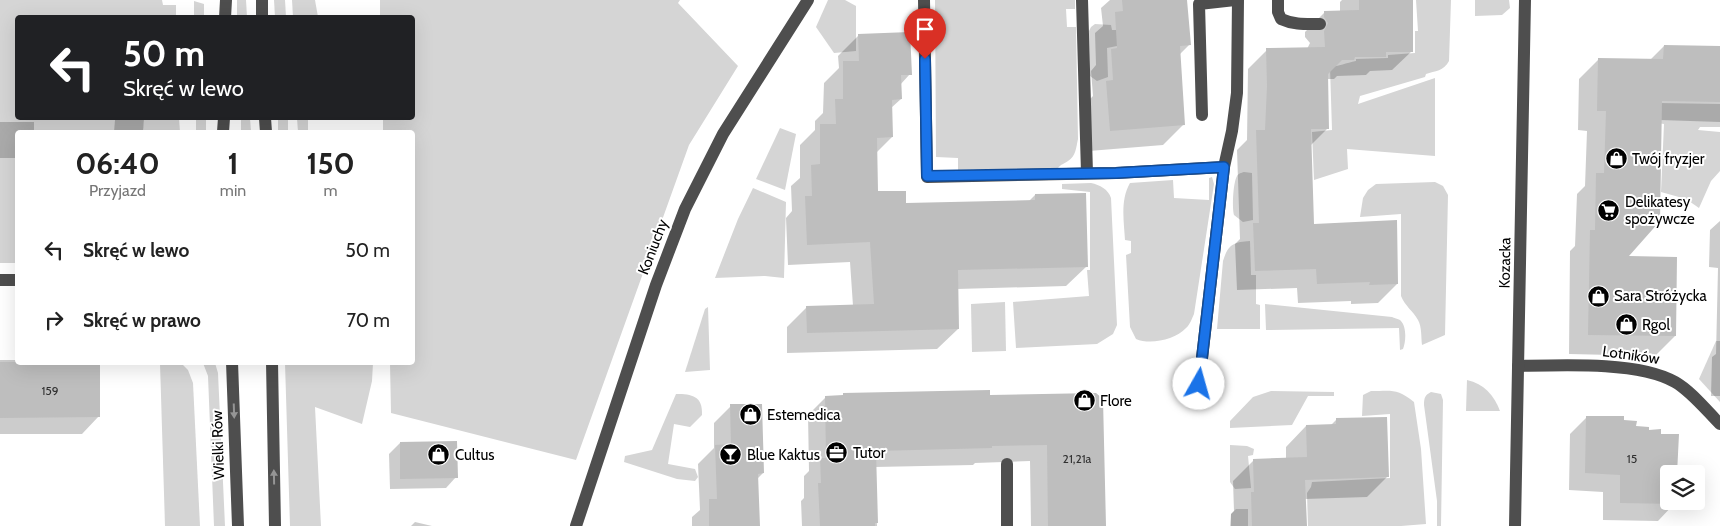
<!DOCTYPE html>
<html lang="pl">
<meta charset="utf-8">
<style>
:root{--surface:#fff;--page:#f6f6f6;--text:#222;--muted:#767676}
body{margin:0;font-family:Cabin,sans-serif;background:var(--page);color:var(--text);height:100vh;display:flex;flex-direction:column;font-size:19px;white-space:nowrap}
*{box-sizing:border-box;margin:0}
p{font-size:16px;color:var(--muted)}
.icon{flex:none;width:28px;height:28px;fill:none;stroke:currentColor;stroke-width:2;stroke-linecap:round;stroke-linejoin:round}
.map{position:relative;flex:1;overflow:hidden}
.panel{position:absolute;left:15px;top:130px;width:400px;height:235px;display:flex;flex-direction:column;background:var(--surface);border-radius:5px;box-shadow:0 5px 20px #0002}
.panel>*{flex:none}
.banner{position:absolute;left:15px;top:15px;width:400px;height:105px;border-radius:5px;box-shadow:0 5px 20px #0002;background:#202124;color:#fff;overflow:hidden}
.tools{position:absolute;left:1660px;top:465px;display:grid;gap:10px}
.tools a{display:grid;place-items:center;width:45px;height:45px;border-radius:5px;background:var(--surface);box-shadow:0 5px 20px #0002;font-size:25px}
.pin{position:absolute;display:grid;place-items:center;width:42px;height:42px;color:#fff;margin:-51px -21px;border-radius:50% 50% 50% 0;rotate:-45deg;box-shadow:0 0 5px #0007}
.pin .icon{rotate:45deg}
.me{position:absolute;width:55px;margin:-28px;rotate:7deg;stroke-linejoin:round;filter:drop-shadow(0 0 4px #0008)}
.turn{display:flex;align-items:center;gap:18px;height:105px;padding:0 25px;font-size:22px}
.turn .icon{width:65px;height:65px;stroke-width:2.5}
.turn b{display:block;font-size:35px;line-height:42px}
.eta{display:flex;justify-content:space-evenly;align-items:center;height:85px;text-align:center}
.eta b{font-size:30px;font-weight:700;line-height:35px}
ul{padding:0;list-style:none}
li{display:flex;align-items:center;gap:15px;height:70px;padding:0 25px}
li div{flex:1}
li b{display:block;font-size:19px}
li em{font-style:normal}
.map>svg:first-child{display:block}
.green{fill:#d5d5d5}
.shadow{fill:#0003}
.building{fill:#bebebe}
.lines{fill:none;stroke-linecap:round;stroke-linejoin:round}
.minor{stroke:#4e4e4e;stroke-width:12}
.oneway{fill:#959595}
.route-casing{stroke:#114b97;stroke-width:12}
.route{stroke:#1a73e8;stroke-width:9}
.labels{text-anchor:middle;dominant-baseline:central;stroke-width:4;stroke-linejoin:round;paint-order:stroke}
.number-label{font-size:12px;fill:#303030}
.poi-label{font-size:15px;fill:#000;stroke:#fff;text-anchor:start}
.street-label{font-size:15px;fill:#000;stroke:#fff}
</style>
<div class="map">
<svg width="1720" height="526" viewBox="0 0 1720 526">
<rect width="100%" height="100%" fill="#fff"/>
<!-- green -->
<g class="green">
<polygon points="0,0 162,0 163,5 176,5 176,17 18,18 18,118 179,118 180,132 18,132 17,263 0,263"/>
<polygon points="237,0 246,0 247,17 237,17"/>
<polygon points="274,0 285,0 286,17 275,17"/>
<polygon points="292,0 315,0 318,17 293,17"/>
<polygon points="380,0 680,0 678,3 738,66 689,145 576,460 391,413 390,363 412,362 412,132 383,132 383,118 412,118 412,18 380,17"/>
<polygon points="828,0 845,0 856,6 856,51 834,53 816,27"/>
<path d="M935 0H1075V9H1066L1067 27H1076L1078 139C1076 148 1076 156 1068 161 1064 164 1061 164 1058 168L958 170V158L936 157Z"/>
<path d="M1416 0H1451L1449 61C1444 71 1435 71 1426 74L1425 77 1360 96 1358 104 1435 78V156L1347 149 1348 169 1314 180 1312 132 1332 130 1330 67C1339 66 1346 63 1356 61V59L1388 58V55L1415 53V31H1418Z"/>
<polygon points="1475,0 1509,0 1510,8 1502,15 1475,16"/>
<polygon points="194,1 204,4 204,17 194,17"/>
<polygon points="1095,24 1111,25 1112,30 1120,30 1122,45 1107,48 1108,77 1097,81 1090,76 1089,31 1091,27"/>
<polygon points="1658,103 1720,104 1720,127 1700,127 1698,130 1720,132 1720,171 1711,181 1699,208 1686,199 1661,192 1664,124 1657,123"/>
<rect x="196" y="118" width="10" height="14"/>
<polygon points="241,118 250,118 251,132 241,132"/>
<rect x="278" y="118" width="10" height="14"/>
<polygon points="297,118 308,118 308,132 298,132"/>
<polygon points="780,128 796,134 785,190 756,179"/>
<path d="M1244 172 1252 173 1253 220 1243 222 1234 215C1232 207 1233 183 1237 176 1239 173 1241 173 1244 172Z"/>
<path d="M1212 177 1214 184 1194 314C1192 318 1190 325 1186 328 1175 340 1150 345 1136 339L1130 327 1126 255 1131 253V241L1125 240C1124 222 1120 200 1130 183L1173 180 1174 198 1209 200V178Z"/>
<path d="M1435 182 1443 186 1448 195 1445 335 1422 345C1421 337 1422 327 1418 320 1413 311 1405 306 1401 296V214L1360 217 1363 198 1368 190 1376 184Z"/>
<path d="M1091 183C1100 185 1108 189 1111 198L1117 325 1113 334 1097 344 1016 348 1013 302 1089 296 1087 270H1090V192L1062 189V184Z"/>
<polygon points="753,188 786,202 784,278 765,276 715,278 738,219"/>
<path d="M1250 241 1251 275H1256V304L1260 305V329H1217L1223 261C1228 245 1233 242 1250 241Z"/>
<polygon points="1005,302 1006,351 972,352 971,304"/>
<path d="M1265 304 1392 317C1394 318 1398 319 1400 320 1407 326 1406 342 1403 349L1400 350 1399 328 1266 330Z"/>
<polygon points="708,307 710,370 685,372 705,309"/>
<polygon points="1716,341 1720,341 1720,402 1699,379"/>
<polygon points="160,363 181,363 188,370 193,383 200,526 165,526"/>
<polygon points="203,363 215,363 218,373 225,526 214,526 208,376"/>
<polygon points="285,363 373,363 372,381 362,424 315,407 321,526 290,526"/>
<path d="M1467 380C1484 384 1494 395 1500 411H1466Z"/>
<polygon points="1271,391 1334,392 1334,396 1308,396 1292,425 1230,428 1230,421 1253,397"/>
<path d="M1371 391C1392 391 1397 388 1414 402L1421 449 1426 524 1401 526H1308L1307 493 1311 487 1312 482 1390 478V414L1362 416 1363 395Z"/>
<path d="M1431 392 1441 394 1443 400 1441 526H1437V501L1424 405C1424 398 1425 395 1431 392Z"/>
<path d="M676 394C692 394 703 396 702 415L690 427 674 424 668 464 695 469 698 477 695 481 677 479 624 462 625 456 652 450Z"/>
<polygon points="1230,445 1247,446 1254,449 1253,455 1248,456 1251,488 1235,489 1230,482"/>
<polygon points="1236,509 1248,509 1248,526 1230,526 1231,514"/>
</g>
<!-- shadow -->
<g class="shadow">
<polygon points="1110,0 1186,0 1189,45 1179,55 1184,124 1163,145 1089,151 1086,103 1093,96 1091,71 1096,65 1095,33 1103,26 1101,8"/>
<polygon points="1342,0 1411,0 1412,51 1392,70 1370,71 1366,75 1337,76 1334,79 1327,79 1328,128 1310,146 1313,225 1397,284 1378,303 1351,304 1351,301 1298,303 1297,288 1237,290 1235,244 1240,239 1237,150 1247,140 1248,69 1267,50 1307,49 1310,43 1305,37 1305,32 1325,12 1340,12 1340,2"/>
<polygon points="859,35 910,74 900,85 901,99 891,108 892,137 876,153 877,192 905,205 1029,201 1035,195 1087,266 1066,286 957,289 958,329 937,349 787,353 787,327 807,307 853,306 850,262 788,265 786,218 792,211 791,186 800,178 800,145 815,130 815,121 823,113 824,83 839,68 838,56"/>
<polygon points="1664,46 1720,47 1720,122 1660,120 1626,257 1675,336 1655,356 1569,354 1570,251 1575,246 1577,194 1585,186 1587,131 1578,130 1579,79 1599,59 1650,60"/>
<polygon points="117,118 144,118 143,132 114,132 115,120"/>
<polygon points="0,122 34,122 34,132 18,132 18,158 0,158"/>
<polygon points="1720,221 1720,396 1711,396 1712,357 1716,354 1718,268 1709,267 1710,230"/>
<polygon points="0,360 18,360 18,362 99,416 82,434 0,434"/>
<polygon points="1095,395 1105,526 1031,526 1030,461 975,463 973,465 875,467 877,526 802,526 801,501 804,498 804,476 809,471 808,415 826,397"/>
<polygon points="731,406 763,473 757,479 758,526 692,526 692,517 700,510 698,464 714,448 714,423"/>
<polygon points="1587,417 1623,422 1635,427 1669,474 1669,501 1675,503 1658,521 1603,520 1603,492 1569,490 1570,434"/>
<polygon points="1336,420 1388,476 1367,497 1305,499 1306,526 1231,526 1231,514 1234,511 1233,481 1254,460 1286,459 1286,447 1306,426 1331,425"/>
<polygon points="400,443 456,477 446,488 390,489 389,454"/>
<polygon points="415,522 432,526 411,526"/>
</g>
<!-- building -->
<g class="building">
<polygon points="1122,0 1187,0 1191,45 1180,46 1185,125 1110,131 1106,81 1113,80 1111,49 1117,48 1115,12 1123,11"/>
<polygon points="1359,0 1413,0 1413,52 1386,52 1386,57 1355,57 1354,60 1342,60 1328,74 1329,129 1311,129 1314,224 1397,220 1398,284 1369,285 1370,282 1317,284 1316,269 1255,271 1253,223 1259,223 1256,130 1265,130 1267,86 1266,48 1325,47 1324,31 1328,23 1324,17 1324,11 1359,10"/>
<polygon points="910,32 912,75 901,75 902,99 892,100 893,137 877,138 878,191 906,191 906,203 1035,200 1035,194 1086,193 1088,267 958,270 959,329 807,333 806,306 874,304 870,242 807,245 805,196 812,196 811,165 820,164 820,124 836,124 835,99 843,99 843,61 859,61 858,34"/>
<polygon points="1664,45 1720,46 1720,102 1662,101 1660,221 1629,256 1677,257 1676,336 1588,335 1590,230 1595,230 1596,173 1604,173 1606,111 1597,111 1598,58 1663,59"/>
<polygon points="0,362 100,362 100,417 0,418"/>
<polygon points="990,390 990,395 1096,393 1103,399 1106,526 1048,526 1047,445 992,446 992,448 876,451 878,523 875,523 875,526 820,526 818,483 821,483 820,458 826,458 825,396 843,395 843,393"/>
<polygon points="730,404 762,404 764,473 758,474 760,526 709,526 709,499 717,499 715,445 731,444"/>
<polygon points="1586,416 1624,416 1624,420 1637,421 1636,426 1649,427 1649,430 1661,429 1661,434 1679,434 1677,474 1669,474 1669,501 1676,501 1676,504 1620,503 1620,475 1585,473"/>
<polygon points="1387,417 1389,477 1305,480 1307,526 1252,526 1251,492 1254,492 1253,459 1307,457 1306,425 1336,424 1336,418"/>
<polygon points="457,441 458,478 400,479 400,442"/>
</g>
<g class="lines">
<!-- minor -->
<g class="minor">
<polyline points="262,0 262,18"/>
<polyline points="924,0 927,177 1116,173 1224,167 1199,384"/>
<polyline points="1082,0 1087,173"/>
<path d="M1278 0V12L1281 19C1294 25 1306 24 1320 24"/>
<polyline points="225,18 226,0"/>
<polyline points="1202,115 1199,4 1235,0"/>
<polyline points="265,118 266,132"/>
<polyline points="223,132 224,118"/>
<polyline points="1224,167 1232,131 1237,93 1238,0"/>
<polyline points="0,280 18,280"/>
<polyline points="232,362 238,526"/>
<polyline points="272,362 275,526"/>
<path d="M1518 366C1560 365 1639 361 1675 382 1691 391 1707 411 1720 424"/>
<polyline points="1007,464 1007,526"/>
<polyline points="576,526 656,285 685,209 723,134 808,0"/>
<polyline points="1515,526 1525,0"/>
</g>
</g>
<!-- one-way arrows -->
<defs><path id="oneway-solid" d="M-6-.8H1V-3.2L6.5 0L1 3.2V.8H-6Z" transform="scale(1.25)"/></defs>
<g class="oneway">
<use href="#oneway-solid" transform="translate(234 411) rotate(88)"/>
<use href="#oneway-solid" transform="translate(274 477) rotate(-91)"/>
</g>
<g class="lines">
<defs>
<polyline id="route" points="925,59 927,176 1116,173 1224,167 1199,384"/>
</defs>
<!-- route casing -->
<use href="#route" class="route-casing"/>
<!-- route -->
<use href="#route" class="route"/>
</g>
<!-- icons -->
<defs>
<symbol id="shop-disc" viewBox="-11 -11 22 22"><circle r="9.5" fill="#000" stroke="#fff"/><path d="M-5-2.5h2.3a2.7 3.5 0 0 1 5.4 0H5L5.5 6h-11ZM-1.5-2.5h3a1.5 2.3 0 0 0-3 0Z" fill="#fff"/></symbol>
<symbol id="supermarket-disc" viewBox="-11 -11 22 22"><circle r="9.5" fill="#000" stroke="#fff"/><path d="M-6-5.5h2.5l.6 2H6L4.5 2H-2.5L-4.4-4H-6ZM-1.5 3.2a1.3 1.3 0 1 0 .1 0ZM3 3.2a1.3 1.3 0 1 0 .1 0Z" fill="#fff"/></symbol>
<symbol id="office-disc" viewBox="-11 -11 22 22"><circle r="9.5" fill="#000" stroke="#fff"/><path d="M-6-3h4V-5.5h4V-3h4V5H-6ZM-1-4.5V-3h2v-1.5ZM-6 0V1H6V0Z" fill="#fff"/></symbol>
<symbol id="bar-disc" viewBox="-11 -11 22 22"><circle r="9.5" fill="#000" stroke="#fff"/><path d="M-6-5H6L.8 .8V4.5H3.5V6h-7V4.5H-.8V.8Z" fill="#fff"/></symbol>
</defs>
<g fill-rule="evenodd">
<use href="#shop-disc" x="1604" y="146" width="25" height="25"/>
<use href="#supermarket-disc" x="1596" y="198" width="25" height="25"/>
<use href="#shop-disc" x="1586" y="284" width="25" height="25"/>
<use href="#shop-disc" x="1614" y="312" width="25" height="25"/>
<use href="#shop-disc" x="1072" y="388" width="25" height="25"/>
<use href="#shop-disc" x="738" y="402" width="25" height="25"/>
<use href="#office-disc" x="824" y="440" width="25" height="25"/>
<use href="#shop-disc" x="426" y="442" width="25" height="25"/>
<use href="#bar-disc" x="718" y="442" width="25" height="25"/>
</g>
<g class="labels">
<!-- number labels -->
<g class="number-label">
<text x="50" y="390">159</text>
<text x="1077" y="458">21,21a</text>
<text x="1632" y="458">15</text>
</g>
<!-- poi labels -->
<g class="poi-label">
<text x="1632" y="159">Twój fryzjer</text>
<text x="1625" y="202">Delikatesy<tspan x="1625" dy="17">spożywcze</tspan></text>
<text x="1614" y="296">Sara Stróżycka</text>
<text x="1642" y="325">Rgol</text>
<text x="1100" y="401">Flore</text>
<text x="767" y="415">Estemedica</text>
<text x="853" y="453">Tutor</text>
<text x="455" y="455">Cultus</text>
<text x="747" y="455">Blue Kaktus</text>
</g>
<!-- street labels -->
<g class="street-label">
<text transform="translate(653 247) rotate(-69)">Koniuchy</text>
<text transform="translate(1505 263) rotate(-89)">Kozacka</text>
<text transform="translate(1631 355) rotate(8)">Lotników</text>
<text transform="translate(218 445) rotate(-92)">Wielki Rów</text>
</g>
</g>
</svg>
<div class="tools">
<a><svg class="icon" aria-label="layers" viewBox="0 0 24 24"><path d="M12 4l9 5-9 5-9-5zM3 14l9 5 9-5"/></svg></a>
</div>
<div class="pin" style="left:925px;top:59px;background:#d93025"><svg class="icon" aria-label="arrive" viewBox="0 0 24 24"><path d="M6 21V4h12l-3 4 3 4H6"/></svg></div>
<svg class="me" style="left:1199px;top:384px" viewBox="-20 -20 40 40"><circle r="19" fill="#fff"/><path d="M0-13L10 11 0 6-10 11z" fill="#1a73e8"/></svg>
<div class="banner">
<div class="turn"><svg class="icon" aria-label="left" viewBox="0 0 24 24"><path d="M17 20v-9H6M10 6l-5 5 5 5"/></svg><div><b>50 m</b>Skręć w lewo</div></div>
</div>
<section class="panel">
<div class="eta">
<div><b>06:40</b><p>Przyjazd</p></div>
<div><b>1</b><p>min</p></div>
<div><b>150</b><p>m</p></div>
</div>
<ul>
<li><svg class="icon" aria-label="left" viewBox="0 0 24 24"><path d="M17 20v-9H6M10 6l-5 5 5 5"/></svg><div><b>Skręć w lewo</b></div><em>50 m</em></li>
<li><svg class="icon" aria-label="right" viewBox="0 0 24 24"><path d="M7 20v-9h11M14 6l5 5-5 5"/></svg><div><b>Skręć w prawo</b></div><em>70 m</em></li>
</ul>
</section>
</div>
